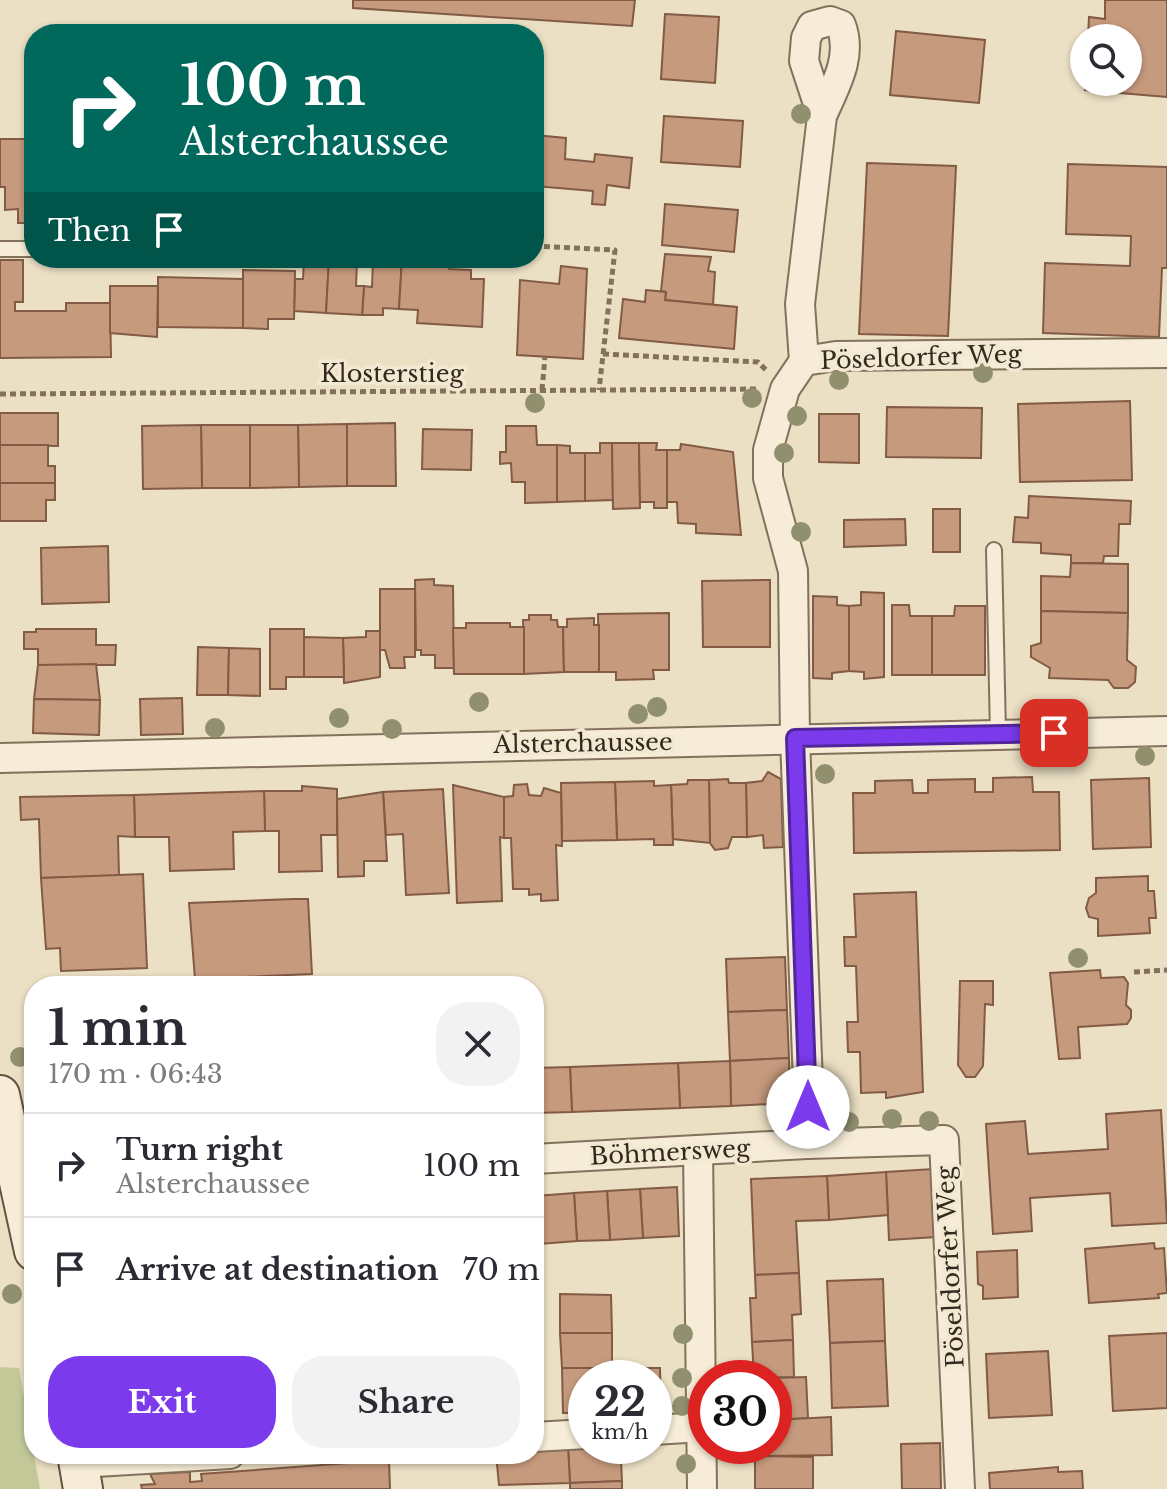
<!DOCTYPE html>
<meta charset="utf-8">
<style>
:root{--surface:#fff;--page:#f2f2f3;--text:#2b2b33;--muted:#7c7c81;--line:#e1e1e2;--accent:#7c3aed}
body{margin:0;font-family:"Libre Baskerville",serif;background:var(--page);color:var(--text);height:100vh;display:flex;flex-direction:column;font-size:30px;white-space:nowrap}
*{box-sizing:border-box;margin:0}
p{font-size:26px;color:var(--muted)}
.icon{flex:none;width:44px;height:44px;fill:none;stroke:currentColor;stroke-width:2;stroke-linecap:round;stroke-linejoin:round}
.map{position:relative;flex:1;overflow:hidden}
.drawer{position:absolute;left:24px;top:976px;width:520px;height:488px;display:flex;flex-direction:column;background:var(--surface);border-radius:32px;box-shadow:0 2px 6px #0004}
.drawer>*{flex:none}
.top-card{position:absolute;left:24px;top:24px;width:520px;height:244px;border-radius:32px;box-shadow:0 2px 6px #0004;background:#00695c;color:#fff;overflow:hidden}
.controls{position:absolute;left:1070px;top:24px;display:grid;gap:16px}
.controls a{display:grid;place-items:center;width:72px;height:72px;border-radius:50%;background:var(--surface);box-shadow:0 2px 6px #0004;font-size:40px}
.speed{position:absolute;left:568px;top:1360px;display:flex;gap:16px;font-size:40px;font-weight:700;text-align:center}
.speed>*{display:grid;place-content:center;width:104px;height:104px;border-radius:50%;background:var(--surface);box-shadow:0 2px 6px #0004;line-height:1}
.speed small{font-size:20px;font-weight:400}
.speed .limit{border:12px solid #d22;background:#fff;color:#111}
.pin{position:absolute;display:grid;place-items:center;width:68px;height:68px;color:#fff;margin:-34px;border-radius:16px;box-shadow:0 4px 12px #0006}
.me{position:absolute;width:88px;margin:-44px;rotate:0deg;stroke-linejoin:round;filter:drop-shadow(0 0 6px #0008)}
.turn{display:flex;align-items:center;gap:28px;height:168px;padding:0 24px;font-size:36px}
.turn .icon{width:104px;height:104px;stroke-width:2.5}
.turn b{display:block;font-size:56px;line-height:68px}
.then{display:flex;align-items:center;height:76px;padding:0 24px;background:#0003;gap:16px;font-size:30px}
.round{display:grid;place-items:center;flex:none;width:84px;height:84px;border-radius:32px;background:var(--page)}
.summary{display:flex;align-items:center;justify-content:space-between;height:136px;padding:0 24px}
h1{font-size:48px;font-weight:700;line-height:60px}
.button{display:flex;gap:16px;margin-top:auto;padding:16px 24px}
.button a{flex:1;height:92px;border-radius:32px;background:var(--accent);color:#fff;font-size:32px;font-weight:700;line-height:92px;text-align:center}
.button a+a{background:var(--page);color:var(--text)}
ul{padding:0;list-style:none}
li{display:flex;align-items:center;gap:24px;height:104px;padding:0 24px;border-top:2px solid var(--line)}
li div{flex:1}
li b{display:block;font-size:30px}
li em{font-style:normal}
.map>svg:first-child{display:block}
.green{fill:#c3c899}
.building{fill:#c69a7d;stroke:#825b44;stroke-width:2}
.lines{fill:none;stroke-linecap:round;stroke-linejoin:round}
.lane-casing{stroke:#84715c;stroke-width:18}
.street-casing{stroke:#84715c;stroke-width:32}
.secondary-casing{stroke:#66523f;stroke-width:42}
.path{stroke:#84715c;stroke-width:5;stroke-dasharray:6 4;stroke-linecap:butt}
.lane{stroke:#f6ecd7;stroke-width:14}
.street{stroke:#f6ecd7;stroke-width:28}
.secondary{stroke:#f6ecd7;stroke-width:38}
.tree{fill:#91906e}
.route-casing{stroke:#51269a;stroke-width:20}
.route{stroke:#7c3aed;stroke-width:14}
.labels{text-anchor:middle;dominant-baseline:central;stroke-width:7;stroke-linejoin:round;paint-order:stroke}
.street-label{font-size:24px;fill:#35291f;stroke:#f3e9d3}
</style>
<div class="map">
<svg width="1167" height="1489" viewBox="0 0 1167 1489">
<rect width="100%" height="100%" fill="#ebdfc4"/>
<!-- green -->
<polygon class="green" points="0,1367 19,1368 40,1489 0,1489"/>
<!-- building -->
<g class="building">
<polygon points="353,0 635,0 632,26 353,8"/>
<polygon points="1105,0 1167,0 1167,97 1085,90 1086,82 1128,82 1128,38 1088,38 1089,17 1105,19"/>
<polygon points="665,14 719,17 715,83 661,79"/>
<polygon points="896,31 985,40 979,103 890,95"/>
<polygon points="664,116 743,121 740,167 661,162"/>
<polygon points="534,135 566,138 565,159 594,162 595,154 632,158 629,188 607,185 605,205 592,204 593,191 535,186 534,198"/>
<polygon points="0,139 34,139 34,223 18,223 18,209 5,210 5,187 0,187"/>
<polygon points="867,163 956,166 948,336 859,334"/>
<polygon points="1068,164 1167,167 1167,268 1162,268 1159,337 1043,333 1045,263 1130,266 1131,236 1066,234"/>
<polygon points="665,204 738,210 734,252 662,245"/>
<polygon points="665,254 711,257 708,271 715,272 713,305 665,300 666,292 661,291"/>
<polygon points="304,258 329,259 326,313 294,311 295,279 303,279"/>
<polygon points="373,258 402,258 399,309 383,308 383,315 362,315 364,286 372,287"/>
<polygon points="402,258 450,260 449,269 471,270 471,279 484,279 482,327 417,323 418,310 399,309"/>
<polygon points="329,259 357,261 356,286 364,286 362,315 326,313"/>
<polygon points="0,260 23,260 23,302 15,302 15,311 66,311 66,303 110,303 111,357 0,358"/>
<polygon points="561,266 587,269 583,359 517,355 520,280 559,284"/>
<polygon points="243,270 295,271 294,319 268,319 268,329 243,328"/>
<polygon points="158,277 243,279 243,328 158,327"/>
<polygon points="110,286 158,286 157,337 110,333"/>
<polygon points="646,290 666,292 665,300 737,307 734,349 619,338 623,299 645,302"/>
<polygon points="1130,401 1132,480 1020,482 1018,404"/>
<polygon points="887,407 982,408 981,458 886,457"/>
<polygon points="0,413 58,413 58,446 0,445"/>
<polygon points="819,414 859,414 859,463 819,462"/>
<polygon points="395,423 396,486 347,486 347,424"/>
<polygon points="347,424 347,486 299,487 298,425"/>
<polygon points="201,425 250,425 250,488 202,488"/>
<polygon points="201,425 202,488 143,489 142,426"/>
<polygon points="250,425 298,425 299,487 250,488"/>
<polygon points="506,426 536,426 537,445 557,445 557,502 525,503 525,482 512,482 511,463 500,464 500,452 506,452"/>
<polygon points="423,429 472,430 471,470 422,469"/>
<polygon points="600,443 612,443 613,500 585,501 585,453 600,453"/>
<polygon points="612,443 639,443 640,508 613,509"/>
<polygon points="639,443 657,443 656,450 667,450 667,508 654,508 654,502 640,502"/>
<polygon points="681,444 733,452 741,535 696,533 696,524 678,523 677,502 667,502 667,450 680,450"/>
<polygon points="0,445 48,445 48,466 55,466 55,483 0,483"/>
<polygon points="557,445 570,446 570,453 585,453 585,501 557,502"/>
<polygon points="0,483 55,483 55,500 46,500 46,521 0,521"/>
<polygon points="1029,496 1131,501 1130,524 1119,524 1118,556 1104,556 1103,563 1071,563 1071,555 1041,553 1041,543 1013,542 1015,517 1028,518"/>
<rect x="933" y="509" width="27" height="43"/>
<polygon points="905,519 906,545 844,547 844,520"/>
<polygon points="108,546 109,602 42,604 41,548"/>
<polygon points="1071,563 1128,564 1128,613 1041,611 1041,576 1070,577"/>
<polygon points="434,579 434,585 453,586 454,668 435,668 435,655 421,655 421,650 416,650 415,580"/>
<polygon points="770,580 770,647 703,647 702,581"/>
<polygon points="380,589 415,589 415,657 404,657 405,668 390,668 385,650 380,650"/>
<polygon points="861,592 884,593 884,677 864,679 864,672 849,671 849,606 861,605"/>
<polygon points="813,596 837,597 837,605 849,606 849,671 832,673 832,679 813,678"/>
<polygon points="892,605 909,605 910,616 932,616 932,675 892,675"/>
<polygon points="955,606 985,606 985,675 932,675 932,616 954,616"/>
<polygon points="1041,611 1128,613 1127,660 1136,667 1135,682 1128,688 1114,688 1108,680 1049,678 1050,668 1031,657 1031,646 1041,643"/>
<polygon points="669,613 669,670 653,670 654,679 616,680 616,672 599,672 598,614"/>
<polygon points="529,615 551,615 551,620 557,620 558,627 563,627 564,672 524,674 523,620 529,620"/>
<polygon points="594,618 594,625 599,625 599,672 564,672 563,627 567,627 567,619"/>
<polygon points="466,623 510,623 510,627 524,627 524,674 454,674 453,628 466,628"/>
<polygon points="36,629 96,629 96,645 116,645 115,665 38,665 38,649 24,649 24,632 36,632"/>
<polygon points="270,629 304,629 304,677 286,677 286,689 270,689"/>
<polygon points="366,631 380,631 380,677 344,683 343,638 366,637"/>
<polygon points="304,637 343,638 344,677 304,677"/>
<polygon points="198,647 229,648 228,695 197,695"/>
<polygon points="229,648 260,649 260,696 228,695"/>
<polygon points="96,664 100,700 34,699 38,665"/>
<polygon points="182,698 183,734 141,735 140,699"/>
<polygon points="34,699 100,700 99,735 33,733"/>
<polygon points="768,772 781,779 783,847 764,848 763,835 747,837 746,783 762,781"/>
<polygon points="1032,777 1033,792 1059,792 1060,850 854,853 853,793 875,793 875,781 912,780 913,793 928,793 928,780 975,779 975,792 993,792 993,778"/>
<polygon points="1149,778 1151,847 1093,849 1091,780"/>
<polygon points="728,779 729,783 746,783 747,837 732,837 728,848 715,850 710,843 709,780"/>
<polygon points="688,780 709,780 710,843 673,839 671,785 687,784"/>
<polygon points="654,781 654,786 671,785 673,845 654,845 654,839 617,840 615,782"/>
<polygon points="615,782 617,840 562,841 561,783"/>
<polygon points="527,784 529,795 541,796 544,788 561,793 562,846 556,845 558,900 541,901 541,894 529,895 529,889 513,889 511,838 504,838 504,797 513,796 514,785"/>
<polygon points="453,785 504,797 504,838 500,837 502,901 457,903"/>
<polygon points="302,786 337,789 337,835 321,835 322,871 279,872 279,831 265,831 264,791 302,791"/>
<polygon points="443,789 449,893 406,895 403,834 386,835 383,792"/>
<polygon points="264,791 265,831 233,832 234,869 170,871 169,837 135,837 134,795"/>
<polygon points="383,792 387,861 364,861 364,876 338,877 337,799"/>
<polygon points="134,795 135,837 118,836 119,876 41,878 39,819 21,820 20,797"/>
<polygon points="143,874 147,968 61,971 60,948 46,949 41,878"/>
<polygon points="1148,876 1148,891 1154,891 1156,918 1149,918 1150,933 1098,936 1098,919 1089,917 1086,908 1089,898 1096,893 1096,878"/>
<polygon points="916,892 923,1092 886,1098 886,1092 861,1093 860,1052 848,1052 847,1022 858,1022 856,966 845,966 844,937 856,937 854,894"/>
<polygon points="293,899 308,899 312,974 195,979 189,903"/>
<polygon points="785,957 787,1010 728,1012 726,959"/>
<polygon points="1100,970 1101,978 1124,977 1128,983 1126,1005 1131,1010 1131,1018 1127,1024 1078,1027 1080,1058 1059,1059 1050,973"/>
<polygon points="960,981 993,981 993,1005 985,1004 983,1066 975,1077 966,1077 958,1065"/>
<polygon points="787,1010 789,1058 730,1061 728,1012"/>
<polygon points="789,1058 790,1103 731,1106 730,1061"/>
<polygon points="730,1061 731,1106 680,1108 678,1063"/>
<polygon points="678,1063 680,1108 572,1112 570,1067"/>
<polygon points="570,1067 572,1112 534,1113 534,1068"/>
<polygon points="1161,1110 1167,1223 1112,1226 1110,1193 1030,1198 1032,1231 993,1234 986,1124 1025,1121 1028,1154 1108,1149 1106,1114"/>
<polygon points="933,1169 936,1237 889,1240 886,1172"/>
<polygon points="886,1172 888,1215 829,1220 827,1176"/>
<polygon points="827,1176 829,1220 796,1221 799,1273 755,1275 751,1179"/>
<polygon points="677,1187 679,1236 643,1238 640,1189"/>
<polygon points="640,1189 643,1238 610,1240 607,1191"/>
<polygon points="607,1191 610,1240 577,1241 574,1193"/>
<polygon points="574,1193 577,1241 539,1244 536,1196"/>
<polygon points="534,1196 539,1244 534,1244"/>
<polygon points="1154,1243 1155,1249 1164,1248 1167,1293 1158,1294 1159,1298 1089,1303 1085,1249"/>
<polygon points="1017,1250 1018,1297 983,1299 983,1286 978,1284 977,1252"/>
<polygon points="799,1273 801,1314 792,1315 793,1340 752,1342 750,1298 756,1298 755,1275"/>
<polygon points="883,1279 885,1341 830,1343 827,1281"/>
<polygon points="560,1294 611,1295 612,1333 560,1333"/>
<polygon points="560,1333 612,1333 612,1368 562,1368"/>
<polygon points="1167,1333 1167,1408 1113,1411 1109,1336"/>
<polygon points="793,1340 794,1377 754,1378 752,1342"/>
<polygon points="885,1341 888,1406 832,1408 830,1343"/>
<polygon points="1048,1351 1052,1415 989,1418 986,1354"/>
<polygon points="562,1368 660,1368 661,1411 654,1411 654,1378 586,1378 586,1413 563,1413"/>
<polygon points="806,1377 808,1418 774,1420 774,1378"/>
<polygon points="831,1417 832,1455 769,1456 769,1446 774,1446 774,1420"/>
<polygon points="940,1443 941,1489 902,1489 901,1444"/>
<polygon points="631,1446 631,1460 621,1461 622,1481 570,1483 568,1447"/>
<polygon points="568,1447 570,1483 499,1485 496,1454 534,1454 534,1450"/>
<polygon points="755,1456 813,1457 813,1489 755,1489"/>
<polygon points="389,1460 390,1489 142,1489 141,1485 155,1484 150,1474 190,1472 190,1482 202,1481 201,1474"/>
<polygon points="1058,1467 1058,1472 1082,1471 1083,1489 990,1489 989,1473"/>
<polygon points="622,1481 622,1489 570,1489 570,1483"/>
</g>
<g class="lines">
<defs>
<g id="lane">
<polyline points="0,249 34,249"/>
<polyline points="994,550 998,734"/>
</g>
<g id="street">
<path d="M804 361 800 304 822 116 804 61 806 38 812 26 830 21 841 25C853 57 835 86 822 116"/>
<polyline points="0,758 1167,731"/>
<polyline points="698,1150 702,1489"/>
<polyline points="534,1159 807,1144"/>
<polyline points="654,1430 702,1427"/>
<polyline points="534,1437 586,1434"/>
<polyline points="79,1463 230,1454"/>
<polyline points="960,1489 944,1140 807,1144 808,1084 795,738 793,571 768,478 768,450 785,389 804,361 836,356 1167,353"/>
</g>
<g id="secondary">
<polyline points="0,1095 34,1251"/>
<polyline points="77,1454 83,1489"/>
</g>
</defs>
<!-- lane casing -->
<use href="#lane" class="lane-casing"/>
<!-- street casing -->
<use href="#street" class="street-casing"/>
<!-- secondary casing -->
<use href="#secondary" class="secondary-casing"/>
<!-- path -->
<g class="path">
<polyline points="534,246 615,250 599,390"/>
<polyline points="316,259 316,258"/>
<polyline points="422,259 422,258"/>
<polyline points="343,260 343,258"/>
<polyline points="603,354 758,362 767,371"/>
<polyline points="542,390 545,357"/>
<polyline points="0,394 760,389"/>
<polyline points="1134,972 1167,970"/>
</g>
<!-- lane -->
<use href="#lane" class="lane"/>
<!-- street -->
<use href="#street" class="street"/>
<!-- secondary -->
<use href="#secondary" class="secondary"/>
</g>
<!-- trees -->
<g class="tree">
<circle cx="801" cy="114" r="10"/>
<circle cx="983" cy="373" r="10"/>
<circle cx="839" cy="380" r="10"/>
<circle cx="752" cy="398" r="10"/>
<circle cx="535" cy="403" r="10"/>
<circle cx="797" cy="416" r="10"/>
<circle cx="784" cy="453" r="10"/>
<circle cx="801" cy="532" r="10"/>
<circle cx="479" cy="702" r="10"/>
<circle cx="657" cy="707" r="10"/>
<circle cx="638" cy="714" r="10"/>
<circle cx="339" cy="718" r="10"/>
<circle cx="215" cy="728" r="10"/>
<circle cx="392" cy="729" r="10"/>
<circle cx="1145" cy="756" r="10"/>
<circle cx="825" cy="774" r="10"/>
<circle cx="1078" cy="958" r="10"/>
<circle cx="20" cy="1057" r="10"/>
<circle cx="822" cy="1111" r="10"/>
<circle cx="892" cy="1119" r="10"/>
<circle cx="929" cy="1121" r="10"/>
<circle cx="849" cy="1122" r="10"/>
<circle cx="12" cy="1294" r="10"/>
<circle cx="683" cy="1334" r="10"/>
<circle cx="682" cy="1378" r="10"/>
<circle cx="682" cy="1406" r="10"/>
<circle cx="686" cy="1464" r="10"/>
</g>
<g class="lines">
<defs>
<polyline id="route" points="808,1107 795,738 1054,733"/>
</defs>
<!-- route casing -->
<use href="#route" class="route-casing"/>
<!-- route -->
<use href="#route" class="route"/>
</g>
<g class="labels">
<!-- street labels -->
<g class="street-label">
<text transform="translate(921 357) rotate(-2)">Pöseldorfer Weg</text>
<text x="392" y="373">Klosterstieg</text>
<text transform="translate(583 743) rotate(-1)">Alsterchaussee</text>
<text transform="translate(670 1152) rotate(-3)">Böhmersweg</text>
<text transform="translate(950 1267) rotate(-93)">Pöseldorfer Weg</text>
</g>
</g>
</svg>
<div class="controls">
<a><svg class="icon" aria-label="search" viewBox="0 0 24 24"><circle cx="10" cy="10" r="6"/><path d="M15 15l6 6"/></svg></a>
</div>
<div class="speed"><div>22<small>km/h</small></div><div class="limit">30</div></div>
<div class="pin" style="left:1054px;top:733px;background:#d93025"><svg class="icon" aria-label="arrive" viewBox="0 0 24 24"><path d="M6 21V4h12l-3 4 3 4H6"/></svg></div>
<svg class="me" style="left:808px;top:1107px" viewBox="-20 -20 40 40"><circle r="19" fill="#fff"/><path d="M0-13L10 11 0 6-10 11z" fill="#7c3aed"/></svg>
<div class="top-card">
<div class="turn"><svg class="icon" aria-label="right" viewBox="0 0 24 24"><path d="M7 20v-9h11M14 6l5 5-5 5"/></svg><div><b>100 m</b>Alsterchaussee</div></div>
<div class="then">Then<svg class="icon" aria-label="arrive" viewBox="0 0 24 24"><path d="M6 21V4h12l-3 4 3 4H6"/></svg></div>
</div>
<section class="drawer">
<div class="summary"><div><h1>1 min</h1><p>170 m · 06:43</p></div><a class="round"><svg class="icon" aria-label="close" viewBox="0 0 24 24"><path d="M6 6l12 12M18 6L6 18"/></svg></a></div>
<ul>
<li><svg class="icon" aria-label="right" viewBox="0 0 24 24"><path d="M7 20v-9h11M14 6l5 5-5 5"/></svg><div><b>Turn right</b><p>Alsterchaussee</p></div><em>100 m</em></li>
<li><svg class="icon" aria-label="arrive" viewBox="0 0 24 24"><path d="M6 21V4h12l-3 4 3 4H6"/></svg><div><b>Arrive at destination</b></div><em>70 m</em></li>
</ul>
<div class="button"><a>Exit</a><a>Share</a></div>
</section>
</div>
